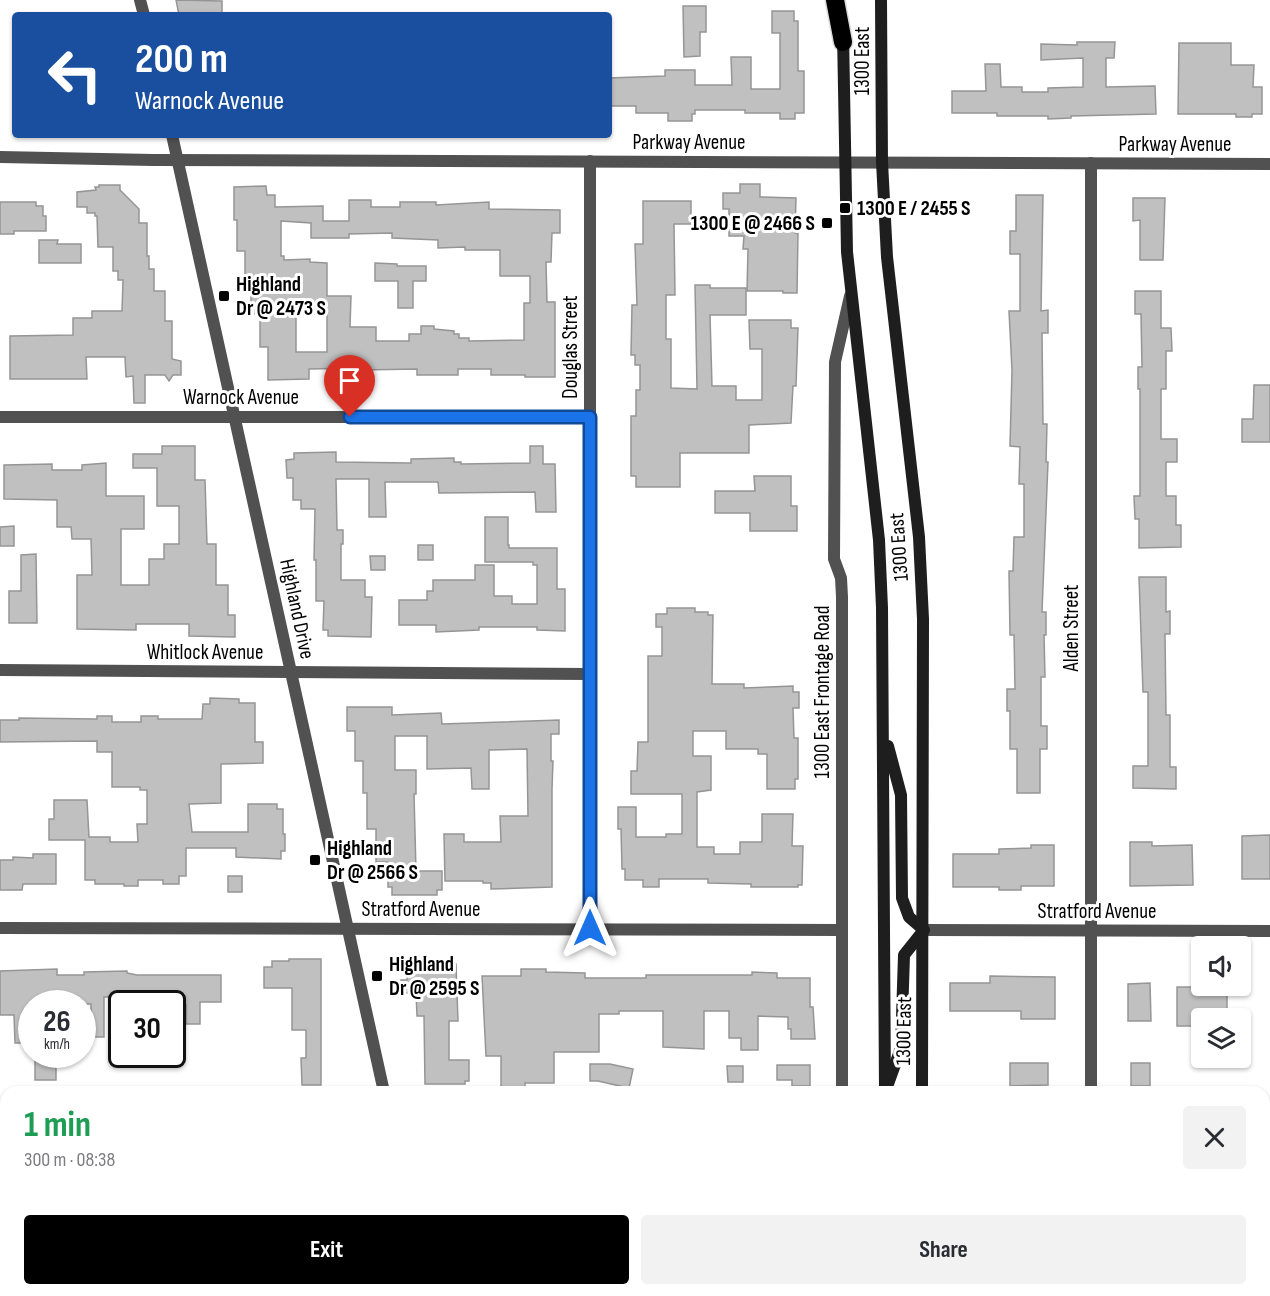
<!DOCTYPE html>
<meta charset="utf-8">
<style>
:root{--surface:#fff;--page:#f2f2f3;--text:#2b2b33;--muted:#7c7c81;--accent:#000}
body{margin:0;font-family:"Sofia Sans Condensed",sans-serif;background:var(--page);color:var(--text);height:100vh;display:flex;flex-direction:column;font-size:22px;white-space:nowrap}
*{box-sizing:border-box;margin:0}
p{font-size:20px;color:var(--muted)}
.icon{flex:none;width:33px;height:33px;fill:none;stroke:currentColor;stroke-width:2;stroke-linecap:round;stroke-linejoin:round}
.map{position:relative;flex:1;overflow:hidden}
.sheet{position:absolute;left:0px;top:1086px;width:1270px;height:210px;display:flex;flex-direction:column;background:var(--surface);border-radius:18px 18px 0 0;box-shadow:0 2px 4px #0004}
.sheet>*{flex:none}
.top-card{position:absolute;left:12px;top:12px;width:600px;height:126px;border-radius:6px;box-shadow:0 2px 4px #0004;background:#1a4fa0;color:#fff;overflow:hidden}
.buttons{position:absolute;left:1191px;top:936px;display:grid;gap:12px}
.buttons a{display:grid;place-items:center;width:60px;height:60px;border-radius:6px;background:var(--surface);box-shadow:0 2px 4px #0004;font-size:30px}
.speed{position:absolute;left:18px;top:990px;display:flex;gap:12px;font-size:30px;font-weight:700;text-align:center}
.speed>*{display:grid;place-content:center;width:78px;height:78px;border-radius:50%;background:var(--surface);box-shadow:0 2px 4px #0004;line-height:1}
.speed small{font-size:15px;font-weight:400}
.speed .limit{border:3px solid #111;border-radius:9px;background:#fff;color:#111}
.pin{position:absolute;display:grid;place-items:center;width:51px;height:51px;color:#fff;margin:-62px -26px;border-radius:50% 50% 50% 0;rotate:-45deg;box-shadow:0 0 6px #0007}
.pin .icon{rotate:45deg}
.me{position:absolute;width:66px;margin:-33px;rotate:0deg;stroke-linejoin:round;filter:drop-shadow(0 0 4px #0008)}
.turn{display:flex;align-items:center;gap:21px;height:126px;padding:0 24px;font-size:27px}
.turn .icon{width:78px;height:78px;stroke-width:2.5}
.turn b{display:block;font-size:42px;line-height:51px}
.round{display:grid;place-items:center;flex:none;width:63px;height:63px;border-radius:6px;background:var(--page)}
.head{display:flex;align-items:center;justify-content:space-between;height:102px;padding:0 24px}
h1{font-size:36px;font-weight:700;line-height:45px;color:#1e9e55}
.button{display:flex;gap:12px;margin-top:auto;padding:12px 24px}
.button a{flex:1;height:69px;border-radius:6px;background:var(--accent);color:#fff;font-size:24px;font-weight:700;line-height:69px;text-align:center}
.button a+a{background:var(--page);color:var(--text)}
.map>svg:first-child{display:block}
.building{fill:#c0c0c0;stroke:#959595;stroke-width:1.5;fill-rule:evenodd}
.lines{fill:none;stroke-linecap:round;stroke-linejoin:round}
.motorway-casing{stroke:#dbdbdb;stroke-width:21}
.minor{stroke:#515151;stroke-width:12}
.tertiary{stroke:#515151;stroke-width:12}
.secondary{stroke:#1e1e1e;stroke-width:12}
.motorway{stroke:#000;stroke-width:18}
.route-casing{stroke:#114b97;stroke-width:15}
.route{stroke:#1a73e8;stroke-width:10}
.poi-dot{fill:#000;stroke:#fff;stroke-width:2}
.labels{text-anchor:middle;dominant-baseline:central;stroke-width:6;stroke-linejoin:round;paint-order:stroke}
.street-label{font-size:21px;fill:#000;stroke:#fff}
.poi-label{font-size:21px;font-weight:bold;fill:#000;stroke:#fff;text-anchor:start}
</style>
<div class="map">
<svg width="1270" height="1296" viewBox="0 0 1270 1296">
<rect width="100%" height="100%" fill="#fff"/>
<!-- building -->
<g class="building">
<polygon points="176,0 222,1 222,15 179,15"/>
<polygon points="683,6 706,6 706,32 700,32 700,56 684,57"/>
<polygon points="772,11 794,11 794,21 798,21 798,71 804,71 804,113 795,113 795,119 780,119 780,113 745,113 745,110 695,110 695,114 692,114 692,121 668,121 668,113 636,113 636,106 609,106 609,78 665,76 665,70 695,70 695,85 732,85 731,57 751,57 751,89 780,89 780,33 772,33"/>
<polygon points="1077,42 1115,42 1114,58 1106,58 1106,87 1155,86 1156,114 1071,116 1071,118 1048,119 1048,116 997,116 997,113 952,113 952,91 986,91 985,64 1000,64 1001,87 1022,87 1022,92 1048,92 1048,88 1083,87 1083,58 1041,60 1041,44 1077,45"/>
<polygon points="1179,43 1231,43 1231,65 1254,65 1253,87 1262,87 1262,114 1252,114 1252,117 1236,117 1236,114 1178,114"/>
<polygon points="740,184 760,184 760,197 796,198 795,233 798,233 797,293 783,293 783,291 747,291 748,249 743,249 744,236 729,236 729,209 723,209 723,193 740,193"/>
<polygon points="99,185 120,185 120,190 139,209 139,223 147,223 147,256 149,256 149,269 154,269 154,291 165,291 165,321 172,321 172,359 181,361 181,375 173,375 169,381 165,375 145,375 145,403 134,403 133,376 126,377 125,357 86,357 87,379 10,379 10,336 73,335 73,318 92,318 92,311 122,311 123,280 118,280 118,271 113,271 113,247 98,247 97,216 95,216 95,213 87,213 87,207 77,207 77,192 96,190 95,187 99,187"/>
<path d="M266 186 267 195H275V207L323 206V221H349V200H371V207H400V202H436V205L489 202V209L560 210V233H552L551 262H546L547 302H555V377H525V375H491V369H458V375H417V369L362 370V368L309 369V379L268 380V347H260V314H255V305H251V280H245V251H237V220H234V187ZM281 221 311 223V238H349V234L392 233V238L438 240V248L465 247V250H500V276H530V303H524V340L469 341V338H459V334H454V331L434 329V326H421V334H409V341H376V327H350L351 296H327V263L310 262V259L284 260V256H281ZM296 314H327V352H296Z"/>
<polygon points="1016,195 1043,195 1041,311 1048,310 1048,333 1042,333 1043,424 1047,424 1046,462 1048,462 1042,612 1046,612 1046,635 1044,635 1045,677 1041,677 1041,726 1047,726 1047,749 1040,749 1040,793 1017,793 1017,749 1010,749 1010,711 1007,711 1007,689 1015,689 1014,635 1010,635 1009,571 1013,571 1014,537 1024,537 1024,484 1019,484 1020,447 1010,446 1012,370 1009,311 1020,311 1020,254 1010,254 1010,231 1016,231"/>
<polygon points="1133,198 1165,198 1163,260 1140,260 1140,220 1133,221"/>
<polygon points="643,201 691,201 691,224 674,224 675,295 666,295 666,339 671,339 671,388 697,389 695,285 710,285 710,288 746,288 746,315 710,315 712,386 736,386 736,400 762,400 762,349 750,349 749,320 791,320 791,328 798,328 796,386 793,386 791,423 749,425 749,453 680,453 680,487 636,487 636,476 631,476 631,416 636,416 636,390 640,390 640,365 635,365 635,355 631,355 632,305 637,305 635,244 643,244"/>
<polygon points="0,202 36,202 36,206 43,206 43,216 46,216 46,231 14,231 14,234 0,234"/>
<polygon points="39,240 58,240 57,244 81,244 81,263 39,263"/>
<polygon points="375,263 397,264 397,266 426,266 426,281 413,281 413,308 398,308 398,281 375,281"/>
<polygon points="1135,291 1161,291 1161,328 1171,328 1172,351 1166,351 1166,389 1161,389 1161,439 1177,439 1177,462 1166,462 1166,496 1176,496 1176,525 1181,525 1181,547 1139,548 1139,519 1135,519 1134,496 1140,496 1140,389 1138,389 1138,367 1142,367 1141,314 1135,314"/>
<polygon points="1254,385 1270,385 1270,442 1242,442 1242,419 1253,419"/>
<polygon points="162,446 195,446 195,480 205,480 207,544 216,544 216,585 228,585 228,615 235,615 235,637 189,636 189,624 136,624 136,630 77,629 77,575 92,575 91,539 72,539 71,527 57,527 57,500 4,499 4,465 52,464 52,470 82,470 82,465 106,463 106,496 144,496 144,529 121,529 121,585 149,585 149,559 164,559 164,544 179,544 179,506 157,506 157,468 133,468 133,454 162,454"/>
<polygon points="530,446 543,446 543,464 555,464 556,512 536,512 535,492 439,493 438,482 385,482 386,517 369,517 369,479 336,479 337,530 343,530 343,544 341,544 341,580 365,580 365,597 372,597 371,637 328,636 328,630 323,630 324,601 316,601 316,560 314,560 315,509 301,509 301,500 293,500 293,478 287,478 286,460 294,459 294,453 336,452 336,462 411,463 411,459 454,458 454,462 461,462 461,464 530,463"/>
<polygon points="754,476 791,476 791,506 797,506 797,531 750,531 750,513 715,513 715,491 755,491"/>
<polygon points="485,517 508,517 508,545 509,545 509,548 557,548 557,589 565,589 565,631 537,630 537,627 479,627 479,630 436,632 436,625 399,625 399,600 427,600 427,591 433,591 433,580 475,580 475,565 494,565 494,596 512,596 512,604 537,604 537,565 533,565 533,562 485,562"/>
<polygon points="14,526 14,546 0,546 0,527"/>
<rect x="418" y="545" width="15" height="15"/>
<polygon points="36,554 37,623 9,623 9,591 21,591 21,555"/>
<polygon points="370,556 385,556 385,570 371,570"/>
<polygon points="1139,577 1166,577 1166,612 1170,611 1170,634 1165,634 1166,715 1170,715 1170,767 1176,767 1176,789 1133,788 1133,766 1148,766 1148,692 1143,692"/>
<polygon points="667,608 695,608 695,612 708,612 708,615 713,615 712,684 744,684 744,688 793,686 793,692 799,692 799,708 793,708 794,738 798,738 798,779 795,779 795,789 767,789 767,754 758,754 758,749 726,749 726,731 693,731 693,756 711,756 711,790 697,792 697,847 714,847 714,854 740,854 740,842 762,842 762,814 793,814 792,846 803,846 802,885 798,885 798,887 751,887 751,884 708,883 708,879 659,879 659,887 643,887 643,880 625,880 625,869 622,869 621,829 618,829 618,807 636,807 636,837 666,837 666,834 682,834 682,794 631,794 631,771 637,771 638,742 648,742 648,656 662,656 662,627 656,627 656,614 667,614"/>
<polygon points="210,698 239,699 239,703 255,703 255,742 263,742 263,763 221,764 221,803 189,804 192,832 248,832 248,804 277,804 277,809 283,809 283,834 285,834 285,851 281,851 281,859 236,857 236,848 186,848 186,876 179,876 179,884 163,884 163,880 138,880 138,886 124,886 124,884 95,884 95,880 85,880 85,840 49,840 49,819 54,819 54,800 87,800 89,837 110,837 110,842 138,842 137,824 147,824 147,790 140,790 140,787 112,787 112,752 97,752 97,741 0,742 0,720 19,720 19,718 97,719 97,716 112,716 112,722 141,722 141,716 158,716 158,719 202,719 203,704 210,704"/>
<polygon points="347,707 392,707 392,715 441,713 442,724 559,720 559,734 551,734 551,761 553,761 552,789 552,887 491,889 491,883 483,883 483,881 445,881 444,834 464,834 464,842 501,842 500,816 528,816 527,749 489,750 489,789 472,789 471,768 427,769 427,736 395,736 395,770 416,770 416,794 414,794 416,871 442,871 442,890 437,890 437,895 392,895 392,887 388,887 388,862 376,862 376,829 367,829 367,793 363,793 363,761 355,761 355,731 347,731"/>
<polygon points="1270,835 1270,879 1242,879 1242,836"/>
<polygon points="1130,842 1152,842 1152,846 1192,845 1193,885 1130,886"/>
<polygon points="1031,845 1054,845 1054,886 1021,886 1021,890 999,890 999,887 953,887 953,854 999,854 999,849 1031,848"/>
<polygon points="33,854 56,854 56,884 23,884 22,890 0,890 0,860 13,860 13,857 33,858"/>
<rect x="228" y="876" width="14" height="16"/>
<polygon points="289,959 321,959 321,1085 302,1085 301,1058 306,1058 306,1030 292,1030 292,988 264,988 264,967 272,967 272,961 289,961"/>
<polygon points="407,964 456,964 458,1021 449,1021 449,1060 469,1060 469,1081 465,1081 465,1084 425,1084 424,1016 417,1016 416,993 401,993 401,980 407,980"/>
<polygon points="57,969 57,975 84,975 84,972 127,971 127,973 137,975 221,975 221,1002 200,1002 200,1024 186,1024 186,1005 152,1004 152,997 104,997 104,1037 91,1037 91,1004 29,1004 30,1043 15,1043 14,1015 0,1015 0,971"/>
<polygon points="521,969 546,969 546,972 585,973 585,978 646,978 646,975 752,975 752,972 777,973 777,978 810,978 810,1007 813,1007 815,1039 791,1039 791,1029 788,1029 788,1017 758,1016 758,1050 741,1050 741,1038 729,1038 729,1011 704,1011 704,1049 663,1047 663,1011 619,1011 619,1014 599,1014 599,1052 554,1052 554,1083 525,1083 525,1091 501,1091 501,1056 486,1056 482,976 521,976"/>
<polygon points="990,976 1055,977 1055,1019 1021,1019 1021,1011 950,1011 950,983 990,983"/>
<polygon points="1150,983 1151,1021 1128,1021 1128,984"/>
<polygon points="1177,987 1227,987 1227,1018 1202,1018 1202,1026 1177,1026"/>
<rect x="35" y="1060" width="21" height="20"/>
<polygon points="1010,1063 1048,1063 1048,1085 1010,1086"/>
<rect x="1131" y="1063" width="19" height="23"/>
<polygon points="590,1064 610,1064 633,1069 629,1088 598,1081 590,1081"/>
<polygon points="777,1065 810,1065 810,1086 792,1086 792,1080 777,1080"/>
<polygon points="727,1066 743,1066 743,1082 728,1082"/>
</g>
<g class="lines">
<defs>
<polyline id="motorway" points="835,0 843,42"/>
</defs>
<!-- motorway casing -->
<use href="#motorway" class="motorway-casing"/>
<!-- minor -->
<g class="minor">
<polyline points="0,157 153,160 1270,164"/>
<polyline points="590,161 590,928"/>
<polyline points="1091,163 1091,1092"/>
<polyline points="0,417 590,417"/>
<polyline points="0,670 590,674"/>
<polyline points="0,928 841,930"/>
<polyline points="924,930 1270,931"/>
<polyline points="842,1092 842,597 841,578 834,559 835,362 850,296"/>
<polyline points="0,1189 6,1188"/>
<polyline points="1091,1290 1091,1296"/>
<polyline points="842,1296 842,1290"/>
</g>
<!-- tertiary -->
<g class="tertiary">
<polyline points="140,0 144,15"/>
<polyline points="172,135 384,1092"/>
<polyline points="429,1290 430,1296"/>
</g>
<!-- secondary -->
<g class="secondary">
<polyline points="881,0 882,162 887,257 919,537 923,619 922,1092"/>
<polyline points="843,34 847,252 879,540 882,608 885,1092"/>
<polyline points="888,1084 901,1048 904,955 924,930 909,917 902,898 901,795 888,746"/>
<polyline points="923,1290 923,1296"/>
<polyline points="885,1296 885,1290"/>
</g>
<!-- motorway -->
<use href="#motorway" class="motorway"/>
</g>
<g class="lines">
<defs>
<polyline id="route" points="350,417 590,417 590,928"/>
</defs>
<!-- route casing -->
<use href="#route" class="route-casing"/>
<!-- route -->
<use href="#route" class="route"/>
</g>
<!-- markers -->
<g class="poi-dot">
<rect x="839" y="202" width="12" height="12" rx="3"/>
<rect x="821" y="217" width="12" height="12" rx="3"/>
<rect x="218" y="290" width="12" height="12" rx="3"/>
<rect x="309" y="854" width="12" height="12" rx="3"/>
<rect x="371" y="970" width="12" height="12" rx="3"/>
</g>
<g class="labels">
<!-- street labels -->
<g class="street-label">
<text transform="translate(862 61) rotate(-90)">1300 East</text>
<text x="689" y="142">Parkway Avenue</text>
<text x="1175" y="144">Parkway Avenue</text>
<text transform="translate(570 347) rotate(-90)">Douglas Street</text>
<text x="241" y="397">Warnock Avenue</text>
<text transform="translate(899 547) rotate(-94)">1300 East</text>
<text transform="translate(297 609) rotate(78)">Highland Drive</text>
<text transform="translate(1071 628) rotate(-90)">Alden Street</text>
<text x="205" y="652">Whitlock Avenue</text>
<text transform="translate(822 692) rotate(-90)">1300 East Frontage Road</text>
<text x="421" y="909">Stratford Avenue</text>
<text x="1097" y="911">Stratford Avenue</text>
<text transform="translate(904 1031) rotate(-89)">1300 East</text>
</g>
<!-- poi labels -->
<g class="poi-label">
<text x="857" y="208">1300 E / 2455 S</text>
<text x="815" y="223" text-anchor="end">1300 E @ 2466 S</text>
<text x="236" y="284">Highland<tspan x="236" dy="24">Dr @ 2473 S</tspan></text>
<text x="327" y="848">Highland<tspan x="327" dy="24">Dr @ 2566 S</tspan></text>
<text x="389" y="964">Highland<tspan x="389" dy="24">Dr @ 2595 S</tspan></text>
</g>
</g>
</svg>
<div class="buttons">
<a><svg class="icon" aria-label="sound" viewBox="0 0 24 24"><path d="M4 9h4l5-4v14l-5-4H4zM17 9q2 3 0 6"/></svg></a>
<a><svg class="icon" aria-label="layers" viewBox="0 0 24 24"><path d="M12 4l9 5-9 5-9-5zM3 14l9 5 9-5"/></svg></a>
</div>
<div class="speed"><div>26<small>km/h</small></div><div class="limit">30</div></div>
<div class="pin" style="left:350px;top:417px;background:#d93025"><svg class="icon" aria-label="arrive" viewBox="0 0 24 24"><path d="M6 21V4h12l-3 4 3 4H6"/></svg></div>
<svg class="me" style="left:590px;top:928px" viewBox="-20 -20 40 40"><path d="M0-17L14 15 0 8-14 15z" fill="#1a73e8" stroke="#fff" stroke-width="4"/></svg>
<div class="top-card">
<div class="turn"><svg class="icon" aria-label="left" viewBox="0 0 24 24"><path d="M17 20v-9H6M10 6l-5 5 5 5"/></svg><div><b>200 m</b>Warnock Avenue</div></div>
</div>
<section class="sheet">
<div class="head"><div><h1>1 min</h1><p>300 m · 08:38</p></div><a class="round"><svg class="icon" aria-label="close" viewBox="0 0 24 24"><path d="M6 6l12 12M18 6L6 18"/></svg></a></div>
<div class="button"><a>Exit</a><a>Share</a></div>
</section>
</div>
